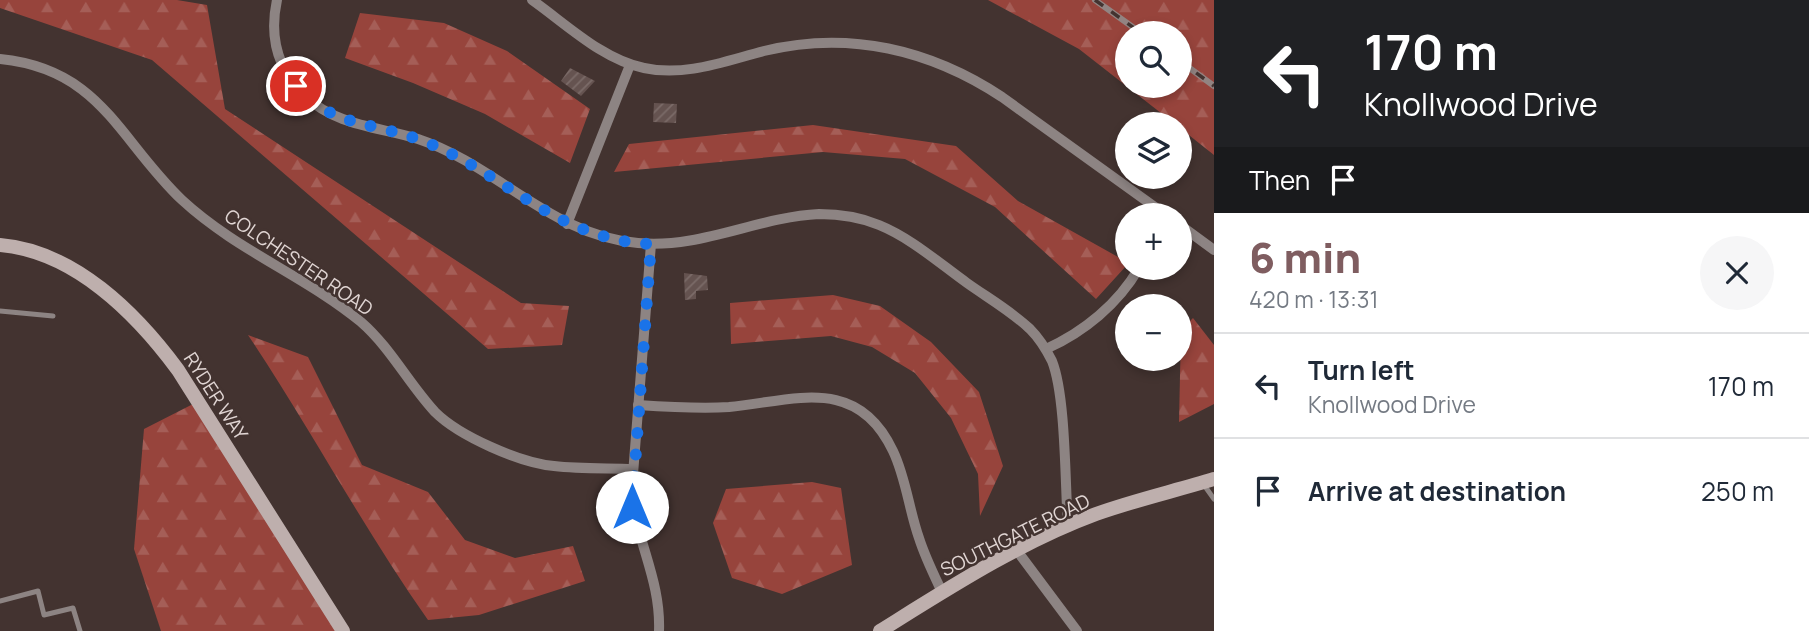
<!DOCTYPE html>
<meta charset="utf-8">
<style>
:root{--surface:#fff;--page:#f6f6f7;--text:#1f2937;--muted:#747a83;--line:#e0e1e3;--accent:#7f5d60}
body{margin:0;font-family:Manrope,sans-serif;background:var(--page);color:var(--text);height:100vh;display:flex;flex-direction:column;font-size:26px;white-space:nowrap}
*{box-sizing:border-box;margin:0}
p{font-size:23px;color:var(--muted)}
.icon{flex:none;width:38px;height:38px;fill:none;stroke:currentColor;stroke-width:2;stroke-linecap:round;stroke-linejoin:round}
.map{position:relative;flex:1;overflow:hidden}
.details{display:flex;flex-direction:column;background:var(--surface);width:595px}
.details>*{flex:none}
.top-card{background:#202124;color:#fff;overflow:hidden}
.buttons{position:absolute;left:1115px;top:21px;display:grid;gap:14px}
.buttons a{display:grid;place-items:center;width:77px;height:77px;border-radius:50%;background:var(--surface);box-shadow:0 4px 10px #0003;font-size:35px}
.pin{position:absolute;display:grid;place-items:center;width:60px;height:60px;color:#fff;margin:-30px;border:4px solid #fff;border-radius:50%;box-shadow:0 2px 7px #0007}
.me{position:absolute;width:77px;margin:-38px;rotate:0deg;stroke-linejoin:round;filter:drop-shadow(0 0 5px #0008)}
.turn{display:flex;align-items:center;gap:24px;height:147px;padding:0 35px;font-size:32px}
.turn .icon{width:91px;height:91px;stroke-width:2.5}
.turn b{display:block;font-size:49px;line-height:60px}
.then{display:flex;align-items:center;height:66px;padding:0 35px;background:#0003;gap:14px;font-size:26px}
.round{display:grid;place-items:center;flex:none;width:74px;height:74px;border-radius:37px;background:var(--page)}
.headline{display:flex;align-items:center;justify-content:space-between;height:119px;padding:0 35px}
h1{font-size:42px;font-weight:800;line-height:52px;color:var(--accent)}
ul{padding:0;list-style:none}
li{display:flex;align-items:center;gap:21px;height:105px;padding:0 35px;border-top:2px solid var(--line)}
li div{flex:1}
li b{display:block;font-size:26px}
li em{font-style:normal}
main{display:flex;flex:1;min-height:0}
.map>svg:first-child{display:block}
.forest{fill:url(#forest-firs);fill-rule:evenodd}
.building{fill:url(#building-hatch)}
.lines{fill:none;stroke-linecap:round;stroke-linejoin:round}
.lane{stroke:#8d8483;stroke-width:5}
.street{stroke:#8d8483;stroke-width:10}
.secondary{stroke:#beafad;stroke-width:14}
.rail-casing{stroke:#928482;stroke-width:6}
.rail{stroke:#433330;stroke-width:3.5;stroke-dasharray:10;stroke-linecap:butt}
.route{stroke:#1a73e8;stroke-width:12;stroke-dasharray:0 21.6}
.labels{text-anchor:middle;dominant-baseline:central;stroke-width:5;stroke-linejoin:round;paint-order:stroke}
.street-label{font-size:19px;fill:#e1d6d4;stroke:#433330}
</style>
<main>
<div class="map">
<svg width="1214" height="631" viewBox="0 0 1214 631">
<defs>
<pattern id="forest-firs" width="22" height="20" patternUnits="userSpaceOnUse" patternTransform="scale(1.75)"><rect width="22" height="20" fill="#97443c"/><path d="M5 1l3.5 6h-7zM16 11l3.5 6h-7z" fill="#a55e57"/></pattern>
<pattern id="building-hatch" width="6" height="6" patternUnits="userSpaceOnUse" patternTransform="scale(1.75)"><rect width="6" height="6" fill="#655350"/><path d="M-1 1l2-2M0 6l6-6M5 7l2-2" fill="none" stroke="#7b6b68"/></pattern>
</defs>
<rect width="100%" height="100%" fill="#433330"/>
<!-- forest -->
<g class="forest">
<polygon points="0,0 177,0 207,5 225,109 521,303 569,306 562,345 488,349 152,60 0,8"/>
<path d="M988 0H1214V155L1180 128V124H1175L1079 49ZM1127 33H1180V86H1127Z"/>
<polygon points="360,13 444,23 507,51 590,109 570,163 485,114 413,83 345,58"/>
<polygon points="813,125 956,146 1018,201 1127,262 1127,265 1096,299 995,207 905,159 823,152 614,172 629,144"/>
<polygon points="833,295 880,306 931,342 979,392 1003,466 980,516 978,474 951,418 915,373 872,347 831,336 731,344 730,303"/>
<polygon points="1193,318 1214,345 1214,404 1179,422 1181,330"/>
<path d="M248 335 308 357 362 465 428 492 465 540 515 558 573 546 585 581 479 615 428 620C363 528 311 429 248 335Z"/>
<polygon points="197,402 336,631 161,631 134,549 144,429"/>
<polygon points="812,482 841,488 852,565 782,594 732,578 713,523 726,489"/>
</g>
<!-- building -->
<g class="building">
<polygon points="570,68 595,81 581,96 561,81"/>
<polygon points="654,103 677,104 676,123 653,122"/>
<polygon points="684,273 707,276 708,290 696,291 696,299 685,300"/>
</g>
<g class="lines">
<!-- lane -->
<g class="lane">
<polyline points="0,311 53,316"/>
<polyline points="1204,485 1214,499"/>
<polyline points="0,601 38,591 44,615 73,608 80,631"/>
</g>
<!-- street -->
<g class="street">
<path d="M277 0C269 37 278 70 305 96 336 126 380 127 418 139 497 165 551 236 638 243 701 249 757 217 819 214 839 214 860 217 879 225 911 238 939 263 967 283 988 298 1011 311 1030 329 1039 338 1046 349 1052 361 1066 396 1065 485 1068 527"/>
<path d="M532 0C566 24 603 60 644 68 685 77 725 61 764 51 849 30 931 50 1002 97L1166 215"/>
<path d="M0 59C101 69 118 139 182 200 236 250 305 276 361 322 390 347 409 384 435 412 459 436 520 463 554 466 580 469 607 468 633 469"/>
<polyline points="567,224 630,65"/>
<polyline points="1180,225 1214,250"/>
<path d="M651 244 632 487C634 539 661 577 659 631"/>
<path d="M1046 349C1084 332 1118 304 1139 268"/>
<path d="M638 405C668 407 699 409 729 407 793 401 857 374 893 451 906 478 909 510 919 538 925 557 934 575 942 592"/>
<polyline points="1018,552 1077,631"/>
</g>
<!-- secondary -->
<g class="secondary">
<path d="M0 245C74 251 136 313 178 370L343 631"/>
<path d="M880 631C949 588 1020 542 1096 514 1135 500 1175 491 1214 479"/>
</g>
<defs>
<g id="rail">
<polyline points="1095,0 1141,33"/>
<polyline points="1180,61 1214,86"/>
</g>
</defs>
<!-- rail casing -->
<use href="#rail" class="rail-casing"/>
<!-- rail -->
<use href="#rail" class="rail"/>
</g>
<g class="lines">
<!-- route -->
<path class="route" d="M296 86C332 127 373 122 420 140 504 171 555 240 651 244L632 507"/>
</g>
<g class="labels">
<!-- street labels -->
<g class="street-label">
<text transform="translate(299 262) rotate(34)">COLCHESTER ROAD</text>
<text transform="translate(216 396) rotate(57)">RYDER WAY</text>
<text transform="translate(1015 535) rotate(-26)">SOUTHGATE ROAD</text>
</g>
</g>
</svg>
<div class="buttons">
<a><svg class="icon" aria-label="search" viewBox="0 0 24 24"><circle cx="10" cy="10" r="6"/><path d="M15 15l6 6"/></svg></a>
<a><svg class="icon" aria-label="layers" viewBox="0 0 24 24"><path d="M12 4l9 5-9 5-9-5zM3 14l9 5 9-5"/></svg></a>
<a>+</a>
<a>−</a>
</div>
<div class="pin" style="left:296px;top:86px;background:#d93025"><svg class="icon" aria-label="arrive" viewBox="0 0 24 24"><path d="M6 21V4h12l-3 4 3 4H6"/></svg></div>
<svg class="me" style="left:632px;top:507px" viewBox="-20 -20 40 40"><circle r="19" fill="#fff"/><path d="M0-13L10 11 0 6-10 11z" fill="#1a73e8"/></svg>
</div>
<section class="details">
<div class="top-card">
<div class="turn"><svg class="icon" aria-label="left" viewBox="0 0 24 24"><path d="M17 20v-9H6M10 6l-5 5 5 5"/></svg><div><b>170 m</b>Knollwood Drive</div></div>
<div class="then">Then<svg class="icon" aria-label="arrive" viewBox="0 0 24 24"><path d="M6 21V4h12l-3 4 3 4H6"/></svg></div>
</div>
<div class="headline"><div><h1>6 min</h1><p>420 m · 13:31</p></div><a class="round"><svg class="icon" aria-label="close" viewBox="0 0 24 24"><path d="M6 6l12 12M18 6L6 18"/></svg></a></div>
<ul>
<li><svg class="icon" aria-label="left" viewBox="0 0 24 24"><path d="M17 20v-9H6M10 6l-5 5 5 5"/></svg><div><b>Turn left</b><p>Knollwood Drive</p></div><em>170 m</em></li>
<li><svg class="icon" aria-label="arrive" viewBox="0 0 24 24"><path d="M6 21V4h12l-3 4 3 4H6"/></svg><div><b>Arrive at destination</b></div><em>250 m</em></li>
</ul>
</section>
</main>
